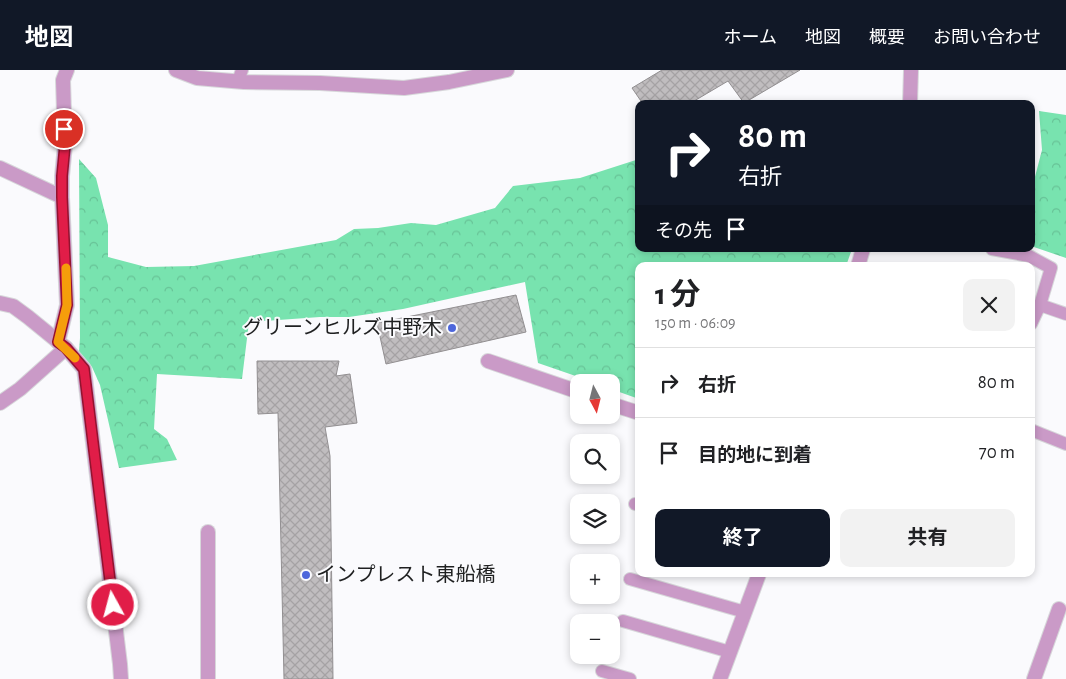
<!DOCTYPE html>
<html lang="ja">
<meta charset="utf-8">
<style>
:root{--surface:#fff;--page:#f2f2f2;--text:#202124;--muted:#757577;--line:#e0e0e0;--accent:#111827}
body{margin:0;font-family:"Alegreya Sans","Noto Sans JP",sans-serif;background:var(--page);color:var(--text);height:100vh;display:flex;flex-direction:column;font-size:19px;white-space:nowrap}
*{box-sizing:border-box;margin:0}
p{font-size:16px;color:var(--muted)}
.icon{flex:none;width:28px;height:28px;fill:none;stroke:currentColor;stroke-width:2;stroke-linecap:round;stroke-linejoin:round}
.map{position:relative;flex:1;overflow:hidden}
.details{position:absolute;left:635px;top:192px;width:400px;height:315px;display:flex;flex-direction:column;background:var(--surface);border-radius:10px;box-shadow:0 2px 8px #0003}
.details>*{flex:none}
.banner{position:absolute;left:635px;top:30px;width:400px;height:152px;border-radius:10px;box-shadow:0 2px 8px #0003;background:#111827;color:#fff;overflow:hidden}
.needle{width:32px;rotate:173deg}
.buttons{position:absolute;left:570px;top:304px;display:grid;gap:10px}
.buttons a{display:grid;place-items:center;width:50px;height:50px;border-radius:10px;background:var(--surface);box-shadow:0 2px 8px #0003;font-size:25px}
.pin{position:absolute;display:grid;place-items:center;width:42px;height:42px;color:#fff;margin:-21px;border:2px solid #fff;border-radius:50%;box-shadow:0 1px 5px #0007}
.me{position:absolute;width:55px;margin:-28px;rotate:353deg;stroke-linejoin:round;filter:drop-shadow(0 0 4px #0008)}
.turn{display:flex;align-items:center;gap:18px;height:105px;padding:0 20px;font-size:22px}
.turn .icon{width:65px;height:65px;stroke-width:2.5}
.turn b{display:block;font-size:35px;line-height:42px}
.then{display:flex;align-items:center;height:48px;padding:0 20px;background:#0003;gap:10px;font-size:19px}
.round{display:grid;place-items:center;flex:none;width:52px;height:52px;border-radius:10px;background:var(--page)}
.head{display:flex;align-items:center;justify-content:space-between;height:85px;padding:0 20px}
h1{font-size:30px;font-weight:700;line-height:38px}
.cta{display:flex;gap:10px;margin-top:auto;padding:10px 20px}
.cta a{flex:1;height:58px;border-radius:10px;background:var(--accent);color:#fff;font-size:20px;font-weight:700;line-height:58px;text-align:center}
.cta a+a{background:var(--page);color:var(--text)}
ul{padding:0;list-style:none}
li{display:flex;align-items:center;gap:15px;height:70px;padding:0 20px;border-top:1px solid var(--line)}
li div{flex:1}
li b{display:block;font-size:19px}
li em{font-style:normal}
header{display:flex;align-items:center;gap:30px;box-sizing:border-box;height:70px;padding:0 25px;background:var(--accent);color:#fff}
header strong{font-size:24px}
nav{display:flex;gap:28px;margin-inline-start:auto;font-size:18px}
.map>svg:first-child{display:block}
.forest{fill:url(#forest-crowns)}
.building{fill:url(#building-cross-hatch);stroke:#928f91}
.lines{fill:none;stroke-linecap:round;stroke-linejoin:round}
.service-casing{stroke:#d7d7da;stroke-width:14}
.minor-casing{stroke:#d7d7da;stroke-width:16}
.service{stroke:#ca9ac7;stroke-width:12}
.minor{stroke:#ca9ac7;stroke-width:14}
.route-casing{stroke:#92132f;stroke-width:12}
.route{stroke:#e11d48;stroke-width:9}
.slow{stroke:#f59e0b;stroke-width:9}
.poi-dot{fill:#4d66db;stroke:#fafafd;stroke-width:2}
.labels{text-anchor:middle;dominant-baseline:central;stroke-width:4;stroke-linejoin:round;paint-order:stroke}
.poi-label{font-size:20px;fill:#1f2021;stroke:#fafafd;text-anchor:end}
</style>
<header>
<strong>地図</strong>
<nav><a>ホーム</a><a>地図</a><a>概要</a><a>お問い合わせ</a></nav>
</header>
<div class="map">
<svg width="1066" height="609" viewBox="0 0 1066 609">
<defs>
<pattern id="forest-crowns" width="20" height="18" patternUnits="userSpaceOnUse" patternTransform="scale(1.25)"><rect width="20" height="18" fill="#78e3af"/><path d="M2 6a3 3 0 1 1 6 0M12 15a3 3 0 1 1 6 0" fill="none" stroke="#67c296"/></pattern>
<pattern id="building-cross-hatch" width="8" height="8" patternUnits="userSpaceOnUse" patternTransform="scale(1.25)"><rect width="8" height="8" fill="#c0bdbf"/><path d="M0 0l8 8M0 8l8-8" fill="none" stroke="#a5a2a4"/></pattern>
</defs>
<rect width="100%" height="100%" fill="#fafafd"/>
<!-- forest -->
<g class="forest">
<polygon points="1039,41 1066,45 1066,188 1031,176 1031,122 1042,80"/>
<polygon points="79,89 96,108 108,155 108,187 146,197 194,196 336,170 354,159 378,158 411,153 436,155 495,138 513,116 580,108 639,89 639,179 852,179 846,196 639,196 639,329 611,319 611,312 593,312 538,293 525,212 403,239 349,247 320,247 249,252 242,309 157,304 154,359 167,369 177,390 119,398 100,315 92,297 79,282 80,268"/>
</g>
<!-- building -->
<g class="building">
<polygon points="662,0 800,0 744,33 728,11 689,34 643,34 632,18"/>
<polygon points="516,225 526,262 386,294 377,253"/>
<polygon points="257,291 339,291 336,306 350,304 357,353 325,357 330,386 333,609 284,609 278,343 258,344"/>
</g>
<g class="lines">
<defs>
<g id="service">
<polyline points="238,11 242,0"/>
<polyline points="992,179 1029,186 1051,198 1040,235 1031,254"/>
<polyline points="1040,235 1066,244"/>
<polyline points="1031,360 1066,374"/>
<polyline points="635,434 639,435"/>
<polyline points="630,509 745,542"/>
<polyline points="623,551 730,582"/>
<polyline points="602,601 630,609"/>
</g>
<g id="minor">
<polyline points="176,0 197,8 244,12 320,13 404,18 449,12 507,0"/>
<polyline points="910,34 911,0"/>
<polyline points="0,98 62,127"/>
<polyline points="858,196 863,179"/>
<polyline points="0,233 13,236 28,247 66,278 84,299 120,594 121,609"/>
<polyline points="58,272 67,235 62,127 62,106 65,75 63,10 67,0"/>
<polyline points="488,291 579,322"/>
<polyline points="0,333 20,319 66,278"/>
<polyline points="611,334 639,343"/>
<polyline points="208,609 208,462"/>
<polyline points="720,609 759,504"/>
<polyline points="1034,609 1059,539"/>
</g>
</defs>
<!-- service casing -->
<use href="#service" class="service-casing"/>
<!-- minor casing -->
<use href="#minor" class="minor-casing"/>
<!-- service -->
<use href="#service" class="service"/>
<!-- minor -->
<use href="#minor" class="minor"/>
</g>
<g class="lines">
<defs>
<polyline id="route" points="64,59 65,75 62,106 62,127 67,235 58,272 66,278 84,299 113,535"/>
</defs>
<!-- route casing -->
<use href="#route" class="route-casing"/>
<!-- route -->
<use href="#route" class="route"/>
<!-- slow -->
<polyline class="slow" points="66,198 67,235 58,272 75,288"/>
</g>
<!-- markers -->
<g class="poi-dot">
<circle cx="452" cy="258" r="5"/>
<circle cx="306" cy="505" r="5"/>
</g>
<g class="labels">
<!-- poi labels -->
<g class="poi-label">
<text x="442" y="258">グリーンヒルズ中野木</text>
<text x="316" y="505" text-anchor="start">インプレスト東船橋</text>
</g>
</g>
</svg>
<div class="buttons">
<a><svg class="needle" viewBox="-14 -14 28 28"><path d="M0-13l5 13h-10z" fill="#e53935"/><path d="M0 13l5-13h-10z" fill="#757577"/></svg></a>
<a><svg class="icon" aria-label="search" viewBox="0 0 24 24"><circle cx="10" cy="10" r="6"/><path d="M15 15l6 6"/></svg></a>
<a><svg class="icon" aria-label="layers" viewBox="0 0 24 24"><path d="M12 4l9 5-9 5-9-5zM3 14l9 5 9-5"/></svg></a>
<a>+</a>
<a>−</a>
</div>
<div class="pin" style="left:64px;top:59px;background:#d93025"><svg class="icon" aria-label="arrive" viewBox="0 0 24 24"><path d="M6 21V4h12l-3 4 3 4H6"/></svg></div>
<svg class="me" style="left:113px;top:535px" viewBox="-20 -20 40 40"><circle r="17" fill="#e11d48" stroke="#fff" stroke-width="3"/><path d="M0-11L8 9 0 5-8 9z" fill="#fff"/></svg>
<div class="banner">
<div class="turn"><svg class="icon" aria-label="right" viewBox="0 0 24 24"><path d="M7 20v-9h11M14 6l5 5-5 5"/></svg><div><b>80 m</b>右折</div></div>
<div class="then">その先<svg class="icon" aria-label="arrive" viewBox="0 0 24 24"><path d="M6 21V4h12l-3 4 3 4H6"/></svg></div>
</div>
<section class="details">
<div class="head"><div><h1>1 分</h1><p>150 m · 06:09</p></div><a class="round"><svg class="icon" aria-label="close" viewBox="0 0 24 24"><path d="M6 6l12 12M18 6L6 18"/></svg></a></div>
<ul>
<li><svg class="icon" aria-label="right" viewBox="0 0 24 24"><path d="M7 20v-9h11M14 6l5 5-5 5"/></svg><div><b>右折</b></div><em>80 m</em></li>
<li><svg class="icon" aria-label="arrive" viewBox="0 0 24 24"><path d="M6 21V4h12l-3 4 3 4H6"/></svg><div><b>目的地に到着</b></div><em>70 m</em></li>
</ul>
<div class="cta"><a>終了</a><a>共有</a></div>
</section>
</div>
